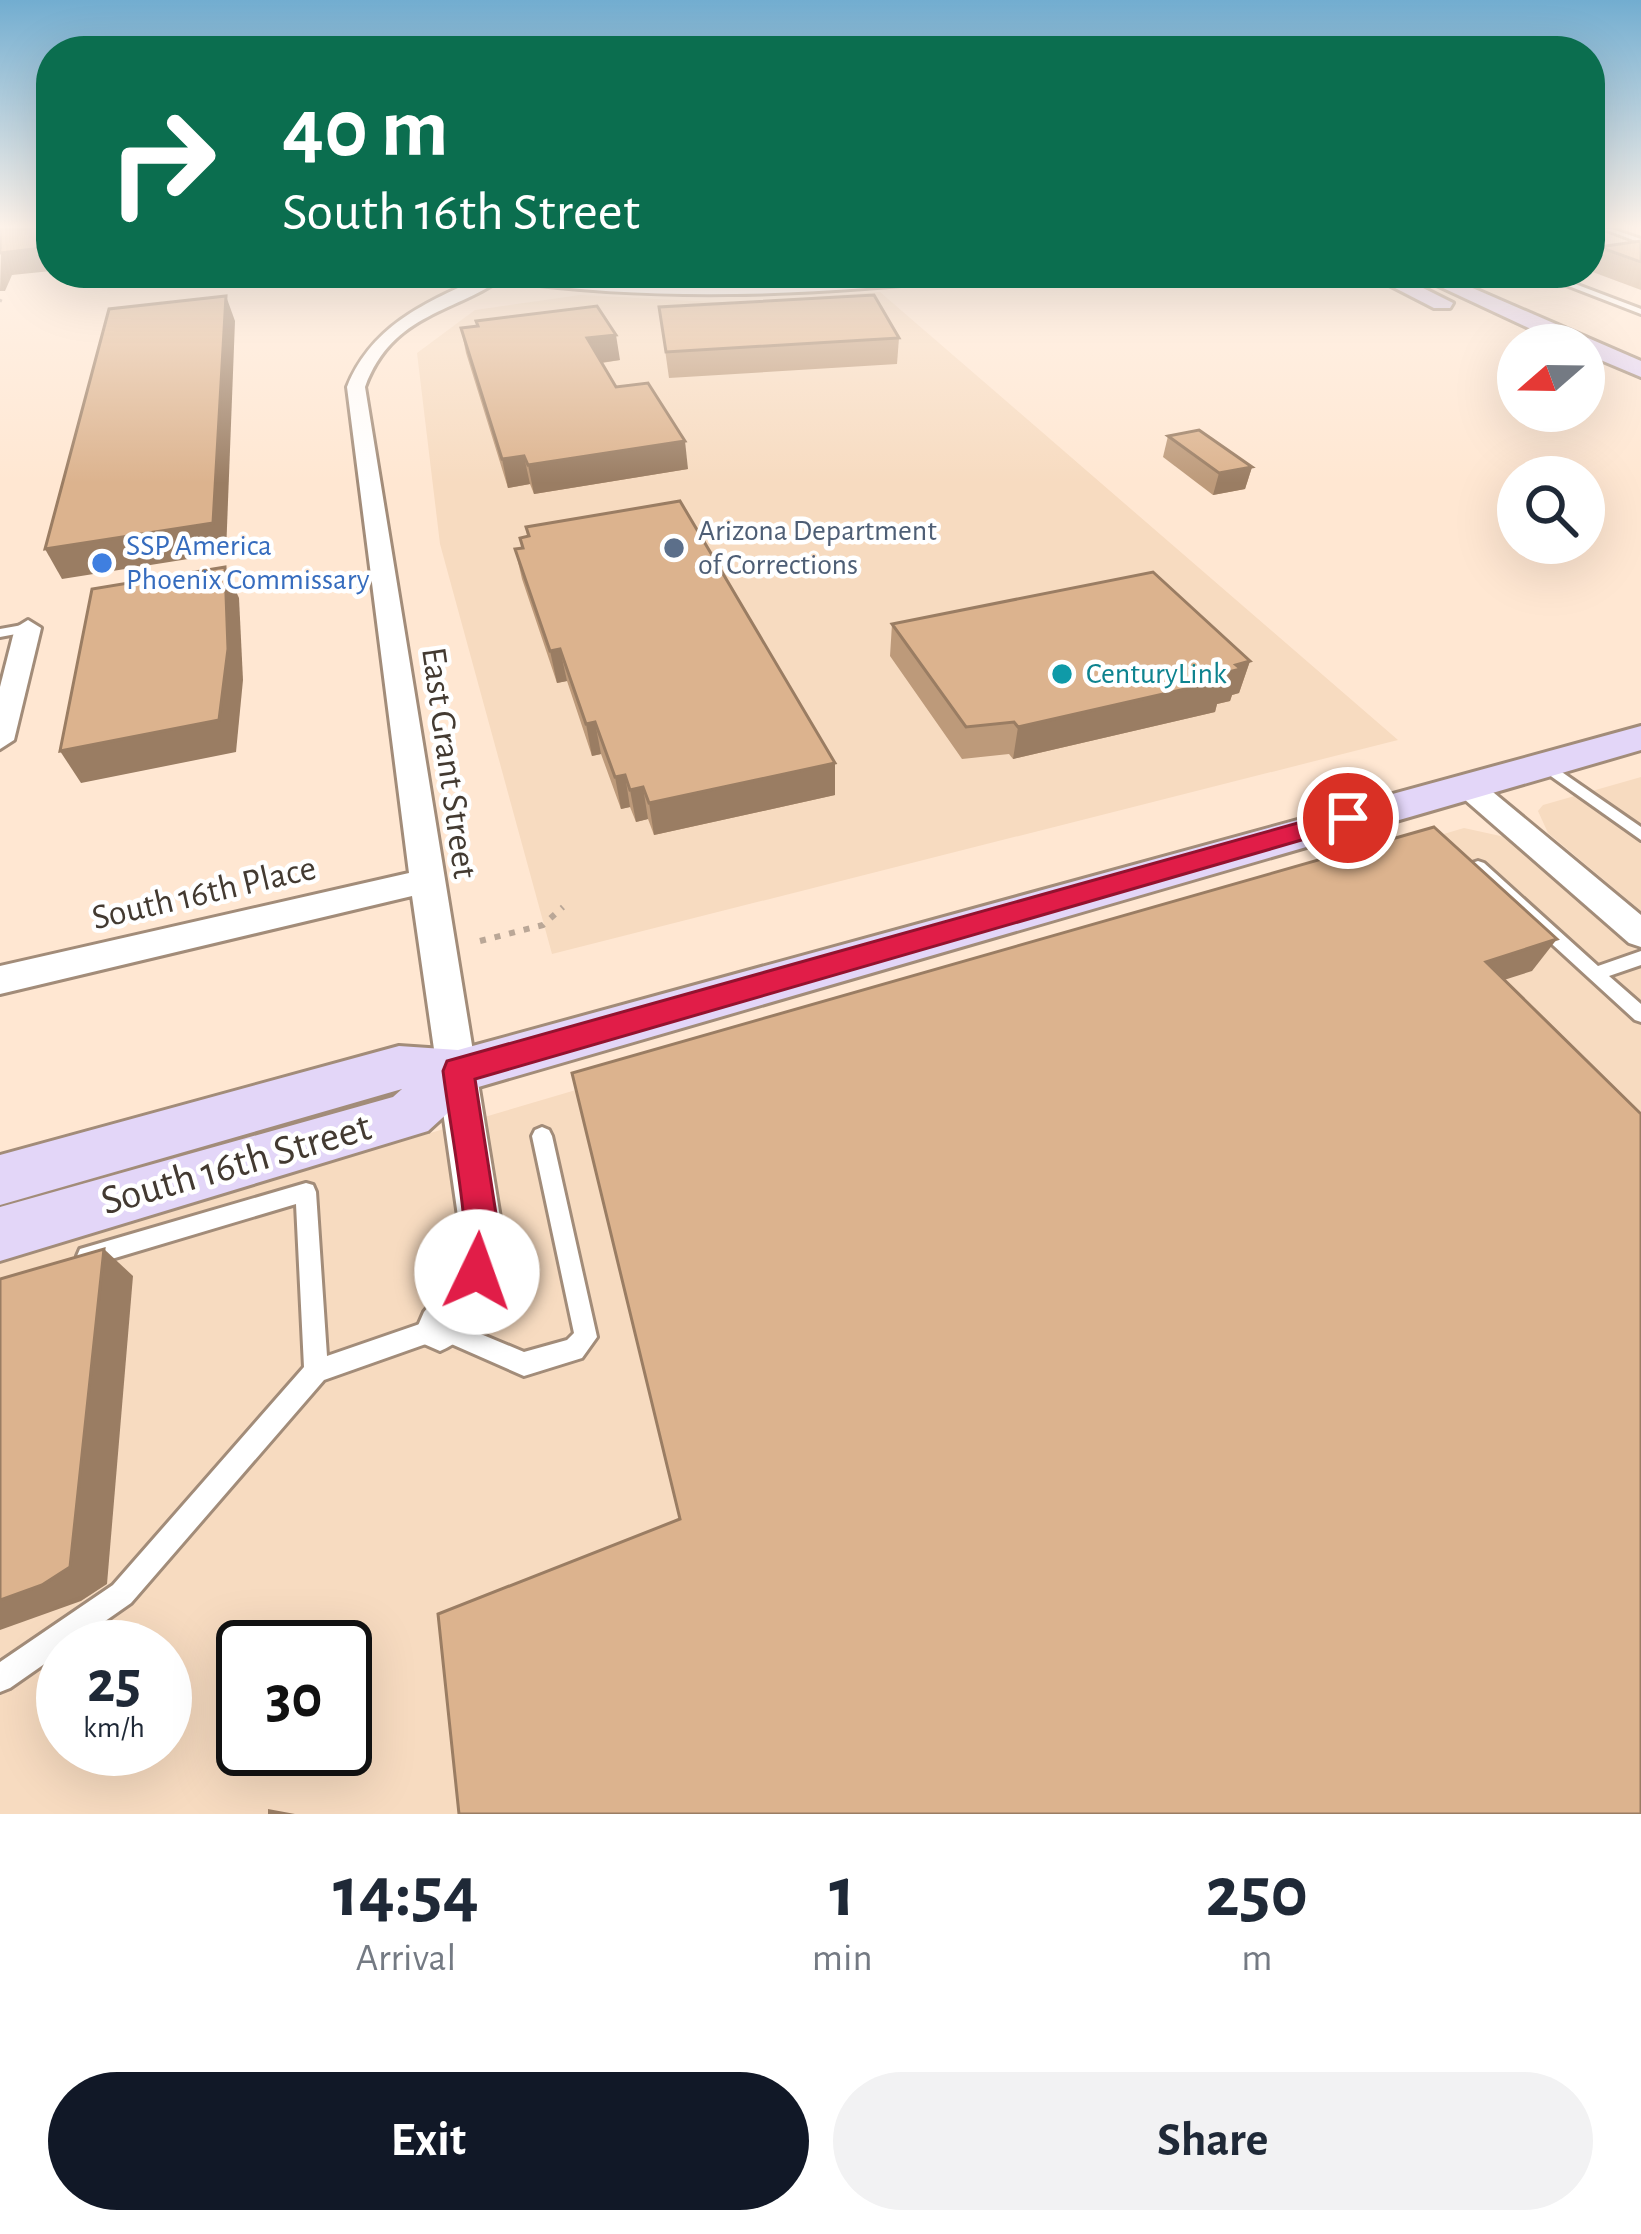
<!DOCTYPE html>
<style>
:root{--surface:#fff;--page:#f2f2f3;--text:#1f2937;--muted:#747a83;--accent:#111827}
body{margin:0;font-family:"Alegreya Sans",sans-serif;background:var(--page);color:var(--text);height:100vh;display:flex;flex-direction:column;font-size:45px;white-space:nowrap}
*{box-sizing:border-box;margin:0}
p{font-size:39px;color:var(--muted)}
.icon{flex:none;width:66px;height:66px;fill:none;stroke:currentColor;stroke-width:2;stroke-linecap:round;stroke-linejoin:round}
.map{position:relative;height:1814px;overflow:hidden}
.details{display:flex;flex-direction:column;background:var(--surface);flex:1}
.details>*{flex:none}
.banner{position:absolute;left:36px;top:36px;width:1569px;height:252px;border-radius:48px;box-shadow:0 12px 48px #0002;background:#0b6e4f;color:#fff;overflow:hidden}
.needle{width:78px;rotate:250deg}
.controls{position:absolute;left:1497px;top:324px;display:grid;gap:24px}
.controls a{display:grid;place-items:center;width:108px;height:108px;border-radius:50%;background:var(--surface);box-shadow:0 12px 48px #0002;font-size:60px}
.speed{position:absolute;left:36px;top:1620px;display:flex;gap:24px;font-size:60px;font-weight:700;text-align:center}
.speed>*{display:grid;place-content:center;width:156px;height:156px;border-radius:50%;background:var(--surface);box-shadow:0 12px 48px #0002;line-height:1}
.speed small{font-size:30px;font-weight:400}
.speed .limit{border:6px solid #111;border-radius:18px;background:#fff;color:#111}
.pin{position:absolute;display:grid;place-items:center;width:102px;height:102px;color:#fff;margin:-51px;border:6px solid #fff;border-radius:50%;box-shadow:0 3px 12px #0007}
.me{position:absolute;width:132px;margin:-66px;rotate:3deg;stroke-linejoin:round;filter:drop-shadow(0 0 9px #0008)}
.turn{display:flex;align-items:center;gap:42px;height:252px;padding:0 48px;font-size:54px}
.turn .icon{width:156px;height:156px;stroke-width:2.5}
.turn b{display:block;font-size:84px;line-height:102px}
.eta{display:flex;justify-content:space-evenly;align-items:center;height:204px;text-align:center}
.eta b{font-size:72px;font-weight:600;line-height:84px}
.action{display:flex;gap:24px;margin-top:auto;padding:24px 48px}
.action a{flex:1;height:138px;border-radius:72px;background:var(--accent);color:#fff;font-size:48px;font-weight:600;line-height:138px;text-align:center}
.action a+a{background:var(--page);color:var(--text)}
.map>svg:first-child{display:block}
.built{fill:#f7dbc0;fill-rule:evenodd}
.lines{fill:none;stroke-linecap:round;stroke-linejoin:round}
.service-casing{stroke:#a28c79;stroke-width:6}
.minor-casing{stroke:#a28c79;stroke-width:6}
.tertiary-casing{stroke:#a28c79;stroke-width:6}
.secondary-casing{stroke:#a28c79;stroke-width:6}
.path-far1{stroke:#baa797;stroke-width:3;stroke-dasharray:3 4.5;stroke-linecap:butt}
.path{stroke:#baa797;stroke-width:6;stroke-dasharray:6 9;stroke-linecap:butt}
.service{fill:#fff;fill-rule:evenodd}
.minor{fill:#fff;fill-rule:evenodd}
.tertiary{fill:#fff;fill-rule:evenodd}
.secondary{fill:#e3d6f8;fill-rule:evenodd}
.wall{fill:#bd9a7a}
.shaded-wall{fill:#9a7d63}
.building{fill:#dcb38e;stroke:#9a7d63;stroke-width:3}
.route{fill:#e11d48;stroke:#92132f;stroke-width:3}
.service-dot{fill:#5c6f8a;stroke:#fff;stroke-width:4.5}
.shop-dot{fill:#3f7fe0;stroke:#fff;stroke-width:4.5}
.culture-dot{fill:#0f9aa8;stroke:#fff;stroke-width:4.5}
.labels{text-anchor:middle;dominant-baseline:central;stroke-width:9;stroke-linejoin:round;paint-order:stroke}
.far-service-label{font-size:30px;fill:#4e5e75;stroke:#fff;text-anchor:start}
.far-shop-label{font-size:30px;fill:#366cbe;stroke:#fff;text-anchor:start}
.far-culture-label{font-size:30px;fill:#0d838f;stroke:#fff;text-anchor:start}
.street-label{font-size:36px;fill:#433a31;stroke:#fff}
.near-street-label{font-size:42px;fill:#433a31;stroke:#fff}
</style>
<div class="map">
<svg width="1641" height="1814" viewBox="0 0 1641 1814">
<rect width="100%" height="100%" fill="#ffe7d2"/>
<!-- built -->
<g class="built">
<polygon points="880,292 1398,740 552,954 440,544 417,353 475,310 580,295 733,303"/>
<polygon points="1641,777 1641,911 1548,833 1538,811 1543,805"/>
<path d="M1464 828 1505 837 1641 953V1814H0V1260ZM63 1647H165V1749H63ZM243 1647H345V1749H243Z"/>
</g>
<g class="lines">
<defs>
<g id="service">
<polygon points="1604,229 1612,229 1641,239 1641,243"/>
<polygon points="1535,273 1546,273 1641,309 1641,314"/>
<polygon points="28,624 34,628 32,631 0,637 0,629"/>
<polygon points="1543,759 1641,827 1641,840 1538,767 1536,764 1538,761"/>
<polygon points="1478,861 1484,863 1598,966 1641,951 1641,965 1609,976 1641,1004 1641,1022 1635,1020 1472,871 1470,867 1472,863"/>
<polygon points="542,1127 549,1130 552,1136 597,1337 582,1358 524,1376 440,1339 324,1380 131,1603 68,1647 63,1647 63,1651 10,1688 0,1692 0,1662 113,1585 304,1367 296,1204 88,1266 80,1263 77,1256 80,1249 306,1183 313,1185 316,1192 327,1356 440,1317 524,1352 567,1340 574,1333 532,1136 535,1130"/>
</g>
<g id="minor">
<path d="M491 273H510C456 314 393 311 365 387L502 1230C503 1276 486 1332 440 1351L424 1344 417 1328 424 1312 455 1274 460 1230 412 896 0 994V966L409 873 347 387C373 322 432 300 491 273Z"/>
<polygon points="28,620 41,628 14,740 0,749 0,687 15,628"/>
<polygon points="1466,775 1476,778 1641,915 1641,947 1629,943 1456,792 1451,785 1456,778"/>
</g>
<path id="tertiary" d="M476 273 728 286 981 273 972 278C808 296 649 303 485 278Z"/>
<g id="secondary">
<polygon points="1366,273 1393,273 1453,303 1450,308 1434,308"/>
<polygon points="1411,273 1438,273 1641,361 1641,377 1584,353 1584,345 1565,345"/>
<polygon points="1641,726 1641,750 475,1088 428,1131 0,1261 0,1207 393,1097 402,1089 0,1205 0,1155 399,1046 458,1050"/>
</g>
</defs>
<!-- service casing -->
<use href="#service" class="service-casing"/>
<!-- minor casing -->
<use href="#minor" class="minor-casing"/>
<!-- tertiary casing -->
<use href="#tertiary" class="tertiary-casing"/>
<!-- secondary casing -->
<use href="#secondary" class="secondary-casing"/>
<!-- path-far1 -->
<polyline class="path-far1" points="0,302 2,297"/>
<!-- path -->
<polyline class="path" points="480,941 543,925 563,907"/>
<!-- service -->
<use href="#service" class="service"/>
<!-- minor -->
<use href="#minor" class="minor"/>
<!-- tertiary -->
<use href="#tertiary" class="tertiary"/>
<!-- secondary -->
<use href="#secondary" class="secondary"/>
</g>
<!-- wall -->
<g class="wall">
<polygon points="1641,241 1641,290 1590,271 1590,266 1599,247"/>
<polygon points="659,307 899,338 897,364 669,378"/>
<polygon points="461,328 620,360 602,363 616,387 688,469 534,494 530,484 508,488 466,353"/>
<polygon points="1168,436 1252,467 1245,489 1213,495 1163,457"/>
<polygon points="526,527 835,795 654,835 648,819 636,822 630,807 621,809 601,754 592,756 567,681 557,683 522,579 515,549 522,548 520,538 527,536"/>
<polygon points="892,624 1250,661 1239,693 1232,695 1230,701 1217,704 1215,712 1013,759 1009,754 962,759 890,656"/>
</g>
<!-- shaded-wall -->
<g class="shaded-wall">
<polygon points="51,247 51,271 12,275 5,291 0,291 1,252"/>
<polygon points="226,296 235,321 226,553 62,579 45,549"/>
<polygon points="616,335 620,360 591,364 587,338"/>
<polygon points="685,441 688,469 534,494 528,465"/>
<polygon points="524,456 530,484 508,488 502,459"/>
<polygon points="1252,467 1245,489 1213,495 1219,473"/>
<polygon points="225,567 239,598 243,680 236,752 81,783 60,751"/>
<polygon points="560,649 567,681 557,683 550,651"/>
<polygon points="1250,661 1239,693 1232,695 1230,701 1217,704 1215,712 1013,759 1018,727 1219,674 1236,665"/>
<polygon points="595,722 601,754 592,756 586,724"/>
<polygon points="835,763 835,795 654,835 649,803"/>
<polygon points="625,775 630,807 621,809 615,777"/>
<polygon points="643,787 648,819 636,822 630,790"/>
<polygon points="1557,939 1532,971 1463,993 1486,962"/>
<polygon points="104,1249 133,1276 107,1584 81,1601 0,1630 0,1600"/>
<polygon points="268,1809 295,1814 268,1814"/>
</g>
<!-- building -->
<g class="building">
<polygon points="0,229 51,229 51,247 0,253"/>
<polygon points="1641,241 1641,262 1599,247"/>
<polygon points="874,295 899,338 666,352 659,307"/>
<polygon points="226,296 213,523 45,549 109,309"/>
<polygon points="597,306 616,335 587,338 616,387 648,383 685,441 528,465 524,456 502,459 461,328 478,326 476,321"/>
<polygon points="1199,430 1252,467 1219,473 1168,436"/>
<polygon points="680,501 835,763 649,803 643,787 630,790 625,775 615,777 595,722 586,724 560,649 550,651 515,549 523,548 520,538 529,536 526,527"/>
<polygon points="225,567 228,649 219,720 60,751 92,589"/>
<polygon points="1153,572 1250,661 1236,665 1241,669 1219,674 1225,680 1018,727 1014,722 966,727 892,624"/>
<polygon points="1434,827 1557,939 1486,962 1641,1114 1641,1814 459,1814 438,1614 680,1519 572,1073"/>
<polygon points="104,1249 70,1567 42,1585 0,1600 0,1279"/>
</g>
<!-- sky -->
<linearGradient id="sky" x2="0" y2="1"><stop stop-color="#72add0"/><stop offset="0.47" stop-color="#fff4eb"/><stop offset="1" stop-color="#fff4eb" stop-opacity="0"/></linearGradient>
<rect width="1641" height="483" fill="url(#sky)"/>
<!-- route -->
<path class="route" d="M1348 809 1360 818 1357 824 475 1079 501 1246 490 1284 477 1289 464 1284C456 1264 465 1234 463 1211 458 1164 449 1117 443 1071L447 1061Z"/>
<!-- markers -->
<circle class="service-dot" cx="674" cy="548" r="12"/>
<circle class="shop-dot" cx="102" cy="563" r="12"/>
<circle class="culture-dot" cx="1062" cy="674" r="12"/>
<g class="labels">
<!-- far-service labels -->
<g class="far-service-label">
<text x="698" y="531">Arizona Department<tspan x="698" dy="34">of Corrections</tspan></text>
</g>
<!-- far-shop labels -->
<g class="far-shop-label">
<text x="126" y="546">SSP America<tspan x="126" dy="34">Phoenix Commissary</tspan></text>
</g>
<!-- far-culture labels -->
<g class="far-culture-label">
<text x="1086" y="674">CenturyLink</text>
</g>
<!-- street labels -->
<g class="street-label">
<text transform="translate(449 763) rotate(82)">East Grant Street</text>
<text transform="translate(204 893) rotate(-13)">South 16th Place</text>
</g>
<!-- near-street labels -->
<g class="near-street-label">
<text transform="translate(236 1164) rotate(-16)">South 16th Street</text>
</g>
</g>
</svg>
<div class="controls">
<a><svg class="needle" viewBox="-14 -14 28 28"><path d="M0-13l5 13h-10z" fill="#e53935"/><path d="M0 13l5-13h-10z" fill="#747a83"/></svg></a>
<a><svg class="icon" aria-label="search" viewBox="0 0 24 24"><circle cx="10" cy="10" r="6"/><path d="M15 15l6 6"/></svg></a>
</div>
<div class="speed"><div>25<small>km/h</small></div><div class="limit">30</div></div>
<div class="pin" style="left:1348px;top:818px;background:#d93025"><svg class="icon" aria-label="arrive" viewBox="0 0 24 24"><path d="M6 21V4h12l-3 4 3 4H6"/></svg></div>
<svg class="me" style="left:477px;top:1272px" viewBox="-20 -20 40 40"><circle r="19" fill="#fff"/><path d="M0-13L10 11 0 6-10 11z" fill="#e11d48"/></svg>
<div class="banner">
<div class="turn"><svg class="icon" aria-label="right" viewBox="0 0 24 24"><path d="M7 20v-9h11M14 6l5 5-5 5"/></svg><div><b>40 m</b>South 16th Street</div></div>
</div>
</div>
<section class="details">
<div class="eta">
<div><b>14:54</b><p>Arrival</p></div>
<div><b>1</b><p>min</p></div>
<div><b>250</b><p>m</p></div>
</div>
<div class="action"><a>Exit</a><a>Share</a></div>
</section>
